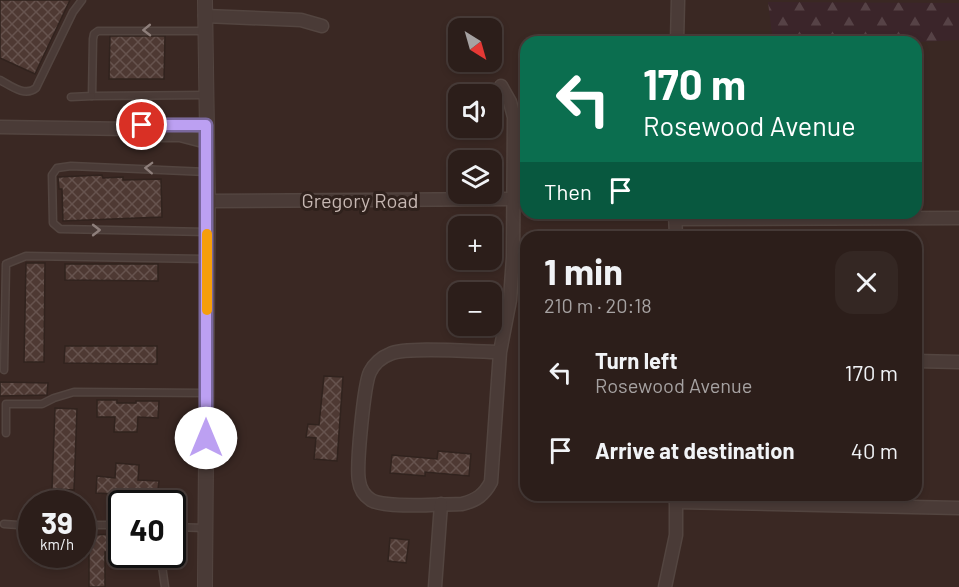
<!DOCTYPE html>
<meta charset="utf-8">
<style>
:root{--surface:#2c1e1a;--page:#342723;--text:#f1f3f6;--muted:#a6a2a2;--line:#483c39}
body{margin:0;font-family:Barlow,sans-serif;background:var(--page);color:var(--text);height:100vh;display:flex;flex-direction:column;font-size:22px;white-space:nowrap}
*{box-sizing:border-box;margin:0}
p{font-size:20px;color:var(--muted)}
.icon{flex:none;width:33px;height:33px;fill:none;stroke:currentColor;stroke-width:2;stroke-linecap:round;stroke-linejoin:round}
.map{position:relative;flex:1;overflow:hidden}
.panel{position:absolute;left:520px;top:231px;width:402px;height:270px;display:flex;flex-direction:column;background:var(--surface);border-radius:18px;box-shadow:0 3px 9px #0003,0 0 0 2px var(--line)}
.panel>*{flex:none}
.top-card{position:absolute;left:520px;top:36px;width:402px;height:183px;border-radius:18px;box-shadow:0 3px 9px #0003,0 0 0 2px var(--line);background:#0b6e4f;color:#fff;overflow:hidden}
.needle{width:39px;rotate:143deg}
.controls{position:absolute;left:448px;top:18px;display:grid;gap:12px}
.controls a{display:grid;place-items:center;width:54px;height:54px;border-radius:12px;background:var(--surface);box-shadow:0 3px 9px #0003,0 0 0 2px var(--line);font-size:30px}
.speed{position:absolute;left:18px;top:490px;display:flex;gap:12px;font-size:30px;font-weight:700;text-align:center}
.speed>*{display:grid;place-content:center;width:78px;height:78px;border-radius:50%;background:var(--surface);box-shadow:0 3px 9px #0003,0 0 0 2px var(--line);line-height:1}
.speed small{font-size:15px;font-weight:400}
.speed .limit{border:3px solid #111;border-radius:9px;background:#fff;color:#111}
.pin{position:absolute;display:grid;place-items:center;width:51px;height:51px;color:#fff;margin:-26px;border:3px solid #fff;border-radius:50%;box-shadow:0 2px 6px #0007}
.me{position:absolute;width:66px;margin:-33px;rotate:0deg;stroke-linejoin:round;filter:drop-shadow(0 0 4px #0008)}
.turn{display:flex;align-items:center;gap:21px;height:126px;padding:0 24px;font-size:27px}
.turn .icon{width:78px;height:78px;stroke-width:2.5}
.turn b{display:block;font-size:42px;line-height:51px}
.then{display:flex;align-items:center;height:57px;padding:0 24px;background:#0003;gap:12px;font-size:22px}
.round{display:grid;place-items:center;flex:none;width:63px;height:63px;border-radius:18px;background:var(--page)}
.headline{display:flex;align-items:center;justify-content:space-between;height:102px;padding:0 24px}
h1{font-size:36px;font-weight:700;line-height:45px}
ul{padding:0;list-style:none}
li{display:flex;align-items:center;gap:18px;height:78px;padding:0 24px}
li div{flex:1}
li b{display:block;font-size:22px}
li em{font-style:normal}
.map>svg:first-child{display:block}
.forest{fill:url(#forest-firs)}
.building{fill:url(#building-cross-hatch);stroke:#31231e;stroke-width:1.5}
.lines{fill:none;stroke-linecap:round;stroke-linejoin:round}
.service-casing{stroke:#534540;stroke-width:9}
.minor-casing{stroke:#534540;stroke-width:15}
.tertiary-casing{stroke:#534540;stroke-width:16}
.service{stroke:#4a3b37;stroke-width:6}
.minor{stroke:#4a3b37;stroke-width:12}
.tertiary{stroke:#4a3b37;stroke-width:14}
.oneway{stroke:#8e7f7b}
.route-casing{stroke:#7a689d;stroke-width:15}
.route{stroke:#bca0f2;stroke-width:10}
.slow{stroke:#f59e0b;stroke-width:10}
.labels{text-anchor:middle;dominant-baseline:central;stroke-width:6;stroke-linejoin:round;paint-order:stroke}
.street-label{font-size:20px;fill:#c6b7b2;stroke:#2f211c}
</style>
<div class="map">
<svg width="959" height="587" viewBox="0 0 959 587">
<defs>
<pattern id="forest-firs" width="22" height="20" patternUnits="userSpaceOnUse" patternTransform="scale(1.5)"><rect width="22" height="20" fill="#3b252a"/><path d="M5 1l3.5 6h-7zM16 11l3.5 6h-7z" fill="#564246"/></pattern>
<pattern id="building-cross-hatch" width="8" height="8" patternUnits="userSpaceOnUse" patternTransform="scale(1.5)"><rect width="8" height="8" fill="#4e3933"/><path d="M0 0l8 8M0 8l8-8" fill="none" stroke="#66534e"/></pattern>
</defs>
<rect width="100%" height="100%" fill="#3a2823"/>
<!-- forest -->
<polygon class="forest" points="768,2 959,3 959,40 917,42 773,42"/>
<!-- building -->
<g class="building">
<polygon points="0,0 70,0 35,74 0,58"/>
<polygon points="110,36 165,36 164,79 109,79"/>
<polygon points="102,175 103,178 123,177 123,180 161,179 162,217 63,221 62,189 59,189 58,177"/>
<polygon points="26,263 45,263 44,362 24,362"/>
<polygon points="65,264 158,264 158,281 65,280"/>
<polygon points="65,346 157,346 157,364 64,363"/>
<polygon points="324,376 343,377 337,461 314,459 316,438 306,437 308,424 319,425"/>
<polygon points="0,382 48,383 47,395 0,396"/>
<polygon points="97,400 117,400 117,403 136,403 136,401 159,401 158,418 138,417 137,432 114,432 115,417 97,417"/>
<polygon points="55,408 77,409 74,490 52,489"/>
<polygon points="438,451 471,454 469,476 425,472 425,476 390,473 392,455 437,459"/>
<polygon points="116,463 139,465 138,480 159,481 157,498 116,492 116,494 96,493 97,476 115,478"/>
<polygon points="122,534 122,552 105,552 105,587 89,587 89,535"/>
<polygon points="390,538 409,540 406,563 388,561"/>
</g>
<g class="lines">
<defs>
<g id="service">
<polyline points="205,31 98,31 94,34 93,39 92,96 206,95"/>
<path d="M0 80C11 86 25 97 36 88L73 12 82 0"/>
<polyline points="71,97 92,96"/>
<polyline points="207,172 71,166 57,168 52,175 53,223 60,229 208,232"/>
<polyline points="4,370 6,264 26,256 207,259"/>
<polyline points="6,433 6,404 42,404 54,398 74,392 206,393"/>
<polyline points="4,524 32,526"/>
<polyline points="82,525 122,525"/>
<polyline points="172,527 205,528"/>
<polyline points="172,540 185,528"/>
<polyline points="164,555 162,566 165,587"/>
</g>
<g id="minor">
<polyline points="205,16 301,20 322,26"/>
<polyline points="677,42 678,0"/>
<polyline points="0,127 131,129 142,125 206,125"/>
<polyline points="131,129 142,135 180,135 207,142"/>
<polyline points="208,201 513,199"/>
<polyline points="675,213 676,237"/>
<polyline points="675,219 959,218"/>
<path d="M500 352C477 352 407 346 390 354 382 357 374 364 370 372 364 384 356 467 359 481 360 489 365 496 371 500 386 509 443 504 462 504 477 500 484 495 491 482L500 352 510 300 513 257 514 117 510 102 501 86"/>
<polyline points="916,361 959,362"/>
<polyline points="676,502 959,508"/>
<polyline points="435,587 441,504"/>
<polyline points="665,587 676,535 676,495"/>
</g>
<polyline id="tertiary" points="205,587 208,201 205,0"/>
</defs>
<!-- service casing -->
<use href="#service" class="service-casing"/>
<!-- minor casing -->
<use href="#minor" class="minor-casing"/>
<!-- tertiary casing -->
<use href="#tertiary" class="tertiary-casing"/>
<!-- service -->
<use href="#service" class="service"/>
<!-- minor -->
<use href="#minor" class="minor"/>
<!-- tertiary -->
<use href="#tertiary" class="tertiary"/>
</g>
<!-- one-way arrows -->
<defs><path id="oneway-chevron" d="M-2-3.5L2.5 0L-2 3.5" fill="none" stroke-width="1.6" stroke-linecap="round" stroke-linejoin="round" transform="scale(1.5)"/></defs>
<g class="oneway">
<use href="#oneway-chevron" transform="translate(147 30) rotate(179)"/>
<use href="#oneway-chevron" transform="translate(149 168) rotate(-178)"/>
<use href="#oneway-chevron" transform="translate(96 230)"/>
</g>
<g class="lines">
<defs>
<polyline id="route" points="142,125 206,125 206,438"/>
</defs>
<!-- route casing -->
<use href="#route" class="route-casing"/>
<!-- route -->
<use href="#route" class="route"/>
<!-- slow -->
<polyline class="slow" points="207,310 207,234"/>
</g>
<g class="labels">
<!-- street labels -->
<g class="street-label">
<text x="360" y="200">Gregory Road</text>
</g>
</g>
</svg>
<div class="controls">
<a><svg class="needle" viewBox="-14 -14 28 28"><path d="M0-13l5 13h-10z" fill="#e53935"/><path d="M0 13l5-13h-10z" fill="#a6a2a2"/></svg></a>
<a><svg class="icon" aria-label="sound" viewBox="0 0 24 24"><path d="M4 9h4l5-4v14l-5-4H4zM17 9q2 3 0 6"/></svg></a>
<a><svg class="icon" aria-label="layers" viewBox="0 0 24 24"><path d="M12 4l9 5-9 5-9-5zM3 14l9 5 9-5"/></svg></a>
<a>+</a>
<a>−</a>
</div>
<div class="speed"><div>39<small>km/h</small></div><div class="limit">40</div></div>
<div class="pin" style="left:142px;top:125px;background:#d93025"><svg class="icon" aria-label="arrive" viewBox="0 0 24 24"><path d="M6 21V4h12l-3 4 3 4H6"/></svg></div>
<svg class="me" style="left:206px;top:438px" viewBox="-20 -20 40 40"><circle r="19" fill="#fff"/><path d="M0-13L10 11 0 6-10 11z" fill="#bca0f2"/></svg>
<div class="top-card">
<div class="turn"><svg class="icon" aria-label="left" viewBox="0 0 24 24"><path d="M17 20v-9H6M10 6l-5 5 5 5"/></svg><div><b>170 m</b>Rosewood Avenue</div></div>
<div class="then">Then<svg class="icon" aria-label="arrive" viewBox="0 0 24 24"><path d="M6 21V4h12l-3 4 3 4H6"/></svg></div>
</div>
<section class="panel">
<div class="headline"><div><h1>1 min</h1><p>210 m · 20:18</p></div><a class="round"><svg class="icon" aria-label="close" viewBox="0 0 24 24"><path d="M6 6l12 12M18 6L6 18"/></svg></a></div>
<ul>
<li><svg class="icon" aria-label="left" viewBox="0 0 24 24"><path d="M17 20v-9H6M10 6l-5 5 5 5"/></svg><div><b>Turn left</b><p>Rosewood Avenue</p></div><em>170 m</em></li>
<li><svg class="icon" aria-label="arrive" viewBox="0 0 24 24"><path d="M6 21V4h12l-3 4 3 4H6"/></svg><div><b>Arrive at destination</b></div><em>40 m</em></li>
</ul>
</section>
</div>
